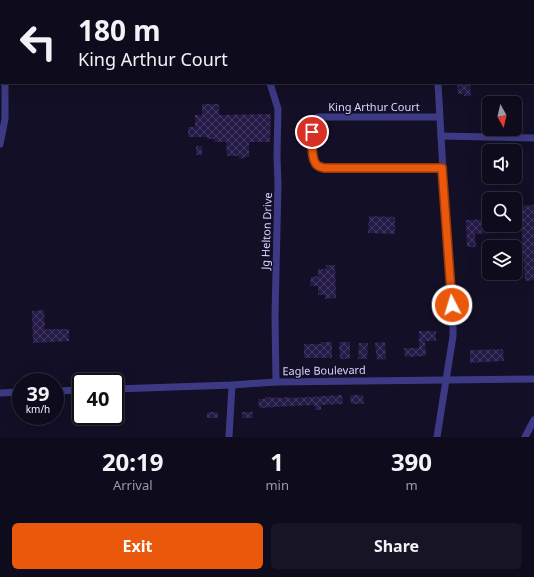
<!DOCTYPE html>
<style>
:root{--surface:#0e0b1c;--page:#171425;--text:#f1f3f6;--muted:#9b9ba3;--line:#2e2b3b;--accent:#ea580c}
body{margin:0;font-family:"Noto Sans",sans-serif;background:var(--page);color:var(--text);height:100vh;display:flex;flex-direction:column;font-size:15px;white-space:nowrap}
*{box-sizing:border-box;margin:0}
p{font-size:13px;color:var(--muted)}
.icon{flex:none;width:22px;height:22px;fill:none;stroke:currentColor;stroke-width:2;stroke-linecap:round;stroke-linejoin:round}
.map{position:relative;height:437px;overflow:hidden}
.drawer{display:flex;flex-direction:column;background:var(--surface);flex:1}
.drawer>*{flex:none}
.top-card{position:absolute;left:0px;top:0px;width:534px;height:84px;box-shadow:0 4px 16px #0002,0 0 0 1px var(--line);background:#0e0b1c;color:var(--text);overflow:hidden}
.needle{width:26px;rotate:172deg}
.tools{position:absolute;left:482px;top:96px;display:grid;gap:8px}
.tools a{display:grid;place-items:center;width:40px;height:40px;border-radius:6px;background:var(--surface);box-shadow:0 4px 16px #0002,0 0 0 1px var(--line);font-size:20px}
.speed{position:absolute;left:12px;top:373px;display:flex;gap:8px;font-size:20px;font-weight:700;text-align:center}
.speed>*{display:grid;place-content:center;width:52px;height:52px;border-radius:50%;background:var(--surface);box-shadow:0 4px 16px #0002,0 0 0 1px var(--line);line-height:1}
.speed small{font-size:10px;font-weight:400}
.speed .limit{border:2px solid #111;border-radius:6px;background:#fff;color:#111}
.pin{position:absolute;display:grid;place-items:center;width:34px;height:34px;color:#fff;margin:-17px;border:2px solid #fff;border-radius:50%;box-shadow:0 1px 4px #0007}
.me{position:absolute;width:44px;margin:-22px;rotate:355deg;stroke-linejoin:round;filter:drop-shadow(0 0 3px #0008)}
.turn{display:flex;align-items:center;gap:14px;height:84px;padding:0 12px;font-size:18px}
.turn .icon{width:52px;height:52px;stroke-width:2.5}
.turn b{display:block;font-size:28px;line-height:34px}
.eta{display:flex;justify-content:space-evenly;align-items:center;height:68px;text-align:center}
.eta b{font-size:24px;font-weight:700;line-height:28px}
.cta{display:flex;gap:8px;margin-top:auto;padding:8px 12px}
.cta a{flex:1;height:46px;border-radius:6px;background:var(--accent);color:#fff;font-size:16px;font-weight:700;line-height:46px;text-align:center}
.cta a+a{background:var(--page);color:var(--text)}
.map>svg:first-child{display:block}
.building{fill:url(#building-cross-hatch)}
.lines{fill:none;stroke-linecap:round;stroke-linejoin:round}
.minor{stroke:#3d3a85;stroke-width:7}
.route-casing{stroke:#983908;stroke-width:10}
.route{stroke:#ea580c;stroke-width:7}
.labels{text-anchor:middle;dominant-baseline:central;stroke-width:3;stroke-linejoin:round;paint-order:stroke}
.street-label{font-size:11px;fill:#d9d4ff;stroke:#130f26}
</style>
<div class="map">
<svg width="534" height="437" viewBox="0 0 534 437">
<defs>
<pattern id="building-cross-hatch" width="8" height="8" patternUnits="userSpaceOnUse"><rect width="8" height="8" fill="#241b47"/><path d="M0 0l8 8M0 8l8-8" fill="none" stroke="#433b63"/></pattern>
</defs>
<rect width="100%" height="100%" fill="#130f26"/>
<!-- building -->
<g class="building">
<polygon points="457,83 470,83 471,96 464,96 464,94 458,94"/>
<polygon points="202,104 219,104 219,115 271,114 270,142 249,142 249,157 244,157 245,158 239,159 239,156 227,156 226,142 214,142 214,139 207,139 207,137 188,137 188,127 195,127 195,115 202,115"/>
<rect x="196" y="146" width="6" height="9"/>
<polygon points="534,205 534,280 525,281 520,206"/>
<polygon points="369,216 395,217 395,234 368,233"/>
<polygon points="489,219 489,225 494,225 494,233 475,234 476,247 467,247 466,220"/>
<polygon points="326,265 335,265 336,298 325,299 325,295 318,295 318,286 310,286 311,277 318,276 318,269 326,269"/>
<polygon points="44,310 45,329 69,329 69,341 33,343 32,311"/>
<polygon points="419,331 436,331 436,341 425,341 426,356 405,357 404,348 419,348"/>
<polygon points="321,342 332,342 332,358 304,358 304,344 321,344"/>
<polygon points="339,342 350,342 350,359 340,359"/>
<polygon points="385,342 386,359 377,360 375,343"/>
<polygon points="359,343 368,343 367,359 358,359"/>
<polygon points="503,349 504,361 470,363 470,350"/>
<polygon points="342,395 343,404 321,405 321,410 315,410 315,406 312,405 259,408 258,399 266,399 265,397 284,398 284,397 289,397 289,398"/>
<polygon points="350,395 363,395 364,404 351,404"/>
<rect x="207" y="412" width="11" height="6"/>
<rect x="242" y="412" width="11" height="6"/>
</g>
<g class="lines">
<!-- minor -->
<g class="minor">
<polyline points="3,0 3,1"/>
<polyline points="271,0 271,1"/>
<polyline points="433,0 433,1"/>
<polyline points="508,1 508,0"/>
<polyline points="533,22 534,22"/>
<polyline points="533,81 534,81"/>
<polyline points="270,83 278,109 277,156 278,184 275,316 276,382"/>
<path d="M439 117H318C311 124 309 157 316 164 318 167 321 167 325 168H442"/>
<polyline points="441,136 534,138"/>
<polyline points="0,144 5,119 5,83"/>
<polyline points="115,389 232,385 276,382 534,379"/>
<polyline points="55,391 81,390"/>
<polyline points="0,393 21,392"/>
<polyline points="229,437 232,385"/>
<polyline points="437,437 453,336 453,318 446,223 438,83"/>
<polyline points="525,437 534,420"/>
</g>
</g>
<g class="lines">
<defs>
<path id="route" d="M312 132C312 140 311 158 316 164 318 167 321 167 324 168H442L452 305"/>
</defs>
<!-- route casing -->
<use href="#route" class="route-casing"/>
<!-- route -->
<use href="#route" class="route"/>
</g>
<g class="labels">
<!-- street labels -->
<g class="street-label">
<text x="374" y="106">King Arthur Court</text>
<text transform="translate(266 231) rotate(-88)">Jg Helton Drive</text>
<text transform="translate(324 370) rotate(-1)">Eagle Boulevard</text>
</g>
</g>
</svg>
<div class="tools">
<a><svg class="needle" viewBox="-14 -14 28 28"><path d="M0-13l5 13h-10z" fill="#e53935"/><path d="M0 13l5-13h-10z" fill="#9b9ba3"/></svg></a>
<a><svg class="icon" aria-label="sound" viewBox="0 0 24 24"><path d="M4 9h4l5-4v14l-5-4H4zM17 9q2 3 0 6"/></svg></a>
<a><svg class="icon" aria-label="search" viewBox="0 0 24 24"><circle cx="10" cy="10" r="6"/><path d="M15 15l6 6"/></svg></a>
<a><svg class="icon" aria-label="layers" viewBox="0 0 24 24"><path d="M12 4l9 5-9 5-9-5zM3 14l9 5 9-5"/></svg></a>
</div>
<div class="speed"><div>39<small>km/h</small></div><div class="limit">40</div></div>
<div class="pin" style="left:312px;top:132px;background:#d93025"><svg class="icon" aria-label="arrive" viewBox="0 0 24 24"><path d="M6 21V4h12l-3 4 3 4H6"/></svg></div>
<svg class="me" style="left:452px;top:305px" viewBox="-20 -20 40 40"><circle r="17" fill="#ea580c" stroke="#fff" stroke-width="3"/><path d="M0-11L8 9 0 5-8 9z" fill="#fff"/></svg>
<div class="top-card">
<div class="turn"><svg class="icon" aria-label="left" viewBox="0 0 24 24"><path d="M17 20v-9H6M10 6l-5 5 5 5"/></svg><div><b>180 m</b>King Arthur Court</div></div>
</div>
</div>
<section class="drawer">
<div class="eta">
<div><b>20:19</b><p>Arrival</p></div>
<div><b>1</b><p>min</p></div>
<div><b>390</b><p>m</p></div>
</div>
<div class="cta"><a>Exit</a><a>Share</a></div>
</section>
